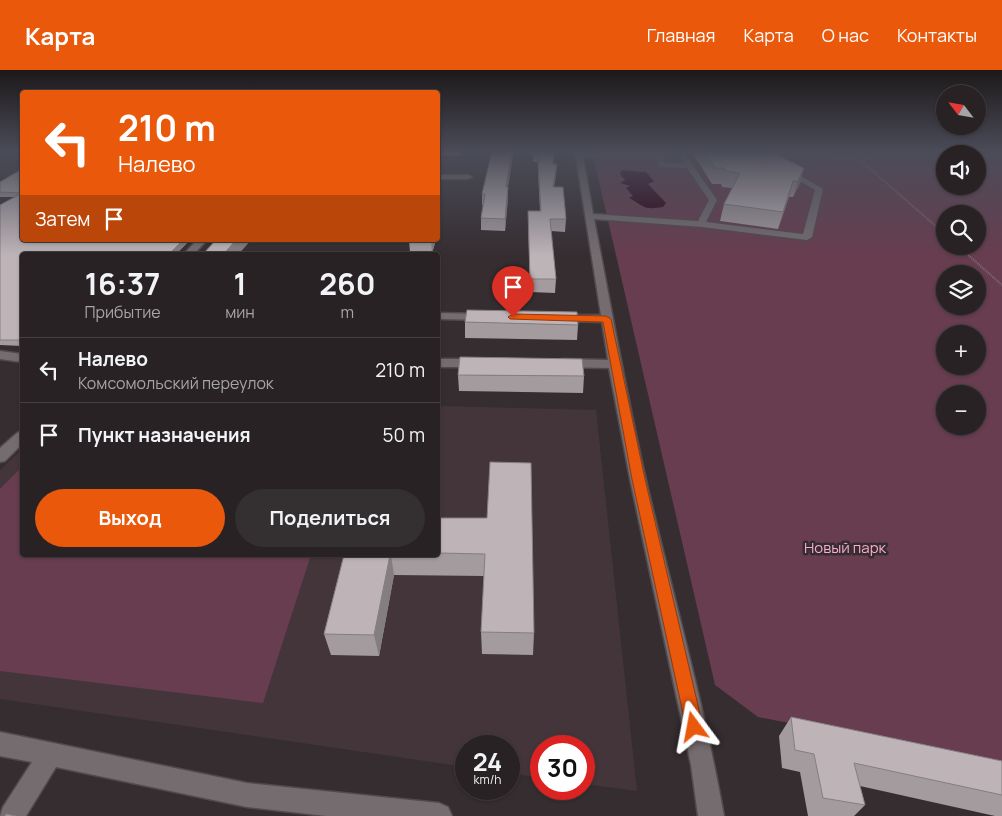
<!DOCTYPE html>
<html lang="ru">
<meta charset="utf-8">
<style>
:root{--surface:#282224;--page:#342f31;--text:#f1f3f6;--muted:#a5a4a6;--line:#443f41;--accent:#ea580c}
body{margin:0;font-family:Manrope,sans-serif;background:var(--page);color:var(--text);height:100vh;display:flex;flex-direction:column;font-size:19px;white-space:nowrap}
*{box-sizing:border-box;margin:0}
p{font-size:16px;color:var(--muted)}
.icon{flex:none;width:28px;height:28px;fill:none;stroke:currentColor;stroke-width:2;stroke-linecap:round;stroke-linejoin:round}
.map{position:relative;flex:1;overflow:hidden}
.side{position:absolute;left:20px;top:182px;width:420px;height:305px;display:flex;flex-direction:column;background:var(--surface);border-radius:5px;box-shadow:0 1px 4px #0004,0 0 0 1px var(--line)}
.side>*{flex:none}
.guide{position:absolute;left:20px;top:20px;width:420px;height:152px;border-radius:5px;box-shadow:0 1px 4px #0004,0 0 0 1px var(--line);background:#ea580c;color:#fff;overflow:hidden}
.needle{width:32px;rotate:301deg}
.controls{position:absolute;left:936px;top:15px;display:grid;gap:10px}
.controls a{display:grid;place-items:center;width:50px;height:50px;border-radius:50%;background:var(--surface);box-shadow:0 1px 4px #0004,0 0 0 1px var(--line);font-size:25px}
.speed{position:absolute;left:455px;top:665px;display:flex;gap:10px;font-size:25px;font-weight:700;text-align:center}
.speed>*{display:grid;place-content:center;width:65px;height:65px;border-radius:50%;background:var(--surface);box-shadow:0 1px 4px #0004,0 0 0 1px var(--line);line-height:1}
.speed small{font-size:12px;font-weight:400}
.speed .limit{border:8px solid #d22;background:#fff;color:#111}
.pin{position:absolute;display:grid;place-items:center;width:42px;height:42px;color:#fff;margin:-51px -21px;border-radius:50% 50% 50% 0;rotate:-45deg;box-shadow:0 0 5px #0007}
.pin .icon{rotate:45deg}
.me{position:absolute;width:55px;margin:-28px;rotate:347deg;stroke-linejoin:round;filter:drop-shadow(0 0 4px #0008)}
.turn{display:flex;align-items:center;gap:18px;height:105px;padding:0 15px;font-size:22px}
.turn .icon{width:65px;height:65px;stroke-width:2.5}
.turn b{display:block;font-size:35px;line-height:42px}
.then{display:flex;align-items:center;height:48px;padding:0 15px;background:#0003;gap:10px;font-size:19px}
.eta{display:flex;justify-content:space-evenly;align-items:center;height:85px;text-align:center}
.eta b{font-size:30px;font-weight:700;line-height:35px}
.primary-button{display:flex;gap:10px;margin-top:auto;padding:10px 15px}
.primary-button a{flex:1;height:58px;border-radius:30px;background:var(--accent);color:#fff;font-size:20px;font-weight:700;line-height:58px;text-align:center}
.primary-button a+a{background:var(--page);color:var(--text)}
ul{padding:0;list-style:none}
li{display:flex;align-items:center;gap:15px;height:65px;padding:0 15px;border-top:1px solid var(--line)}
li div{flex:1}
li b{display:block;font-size:19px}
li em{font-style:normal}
header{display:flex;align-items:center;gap:30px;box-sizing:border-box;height:70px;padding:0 25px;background:var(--accent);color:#fff}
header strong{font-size:24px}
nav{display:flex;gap:28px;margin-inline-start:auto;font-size:18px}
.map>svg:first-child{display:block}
.built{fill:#44353b}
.green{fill:#673d4f;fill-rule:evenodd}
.water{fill:#2b0017}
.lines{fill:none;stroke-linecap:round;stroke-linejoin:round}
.minor-casing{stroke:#514a4d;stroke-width:3}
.path{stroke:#7a7376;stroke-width:2;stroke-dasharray:1 1;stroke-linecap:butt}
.minor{fill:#756c70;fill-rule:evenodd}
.wall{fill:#a39b9e}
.shaded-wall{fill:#857e81}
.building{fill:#beb4b8;stroke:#857e81}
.route{fill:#ea580c;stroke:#983908}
.labels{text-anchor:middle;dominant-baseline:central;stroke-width:5;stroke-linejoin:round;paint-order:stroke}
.park-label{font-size:15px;fill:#faaacc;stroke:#352d30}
</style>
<header>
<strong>Карта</strong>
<nav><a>Главная</a><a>Карта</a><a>О нас</a><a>Контакты</a></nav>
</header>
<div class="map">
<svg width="1002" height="746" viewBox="0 0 1002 746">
<rect width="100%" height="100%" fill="#352d30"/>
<!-- built -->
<polygon class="built" points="438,336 596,340 637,721 584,714 584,676 541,676 541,708 509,703 509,676 466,676 466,697 0,629 0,400 22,379 22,485 438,485"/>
<!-- green -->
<g class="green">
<path d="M592 81H1002V694L758 647 715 615ZM945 84H978V116H945ZM945 144H978V176H945ZM945 204H978V236H945ZM945 264H978V296H945ZM945 324H978V356H945Z"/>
<polygon points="22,397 22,485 311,485 263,633 0,601 0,419"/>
</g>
<!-- water -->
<path class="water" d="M622 100 646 102 654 111 648 114 666 133 663 137C642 140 646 137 629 128L633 126 626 118 630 116 620 113 625 110 620 104Z"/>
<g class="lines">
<defs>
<g id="minor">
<path d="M575 81 582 83 691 81 685 84 717 130 706 152 803 164 815 120 779 99 786 97 823 119 812 167 807 170 702 157 594 149C611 236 626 323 646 410 672 522 704 633 724 746H698L691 695 630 409 609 298 562 297 556 293 562 289 608 290 602 252 559 251 553 248 559 245H601ZM678 84 684 94 665 93 663 87ZM583 87H656L659 97 687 98 709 130 698 151 593 144Z"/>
<polygon points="438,105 468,105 472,107 468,109 438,109"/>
<polygon points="197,170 207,170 193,185 183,185"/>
<polygon points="438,243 486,244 492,247 486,250 438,249"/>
<polygon points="0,281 22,284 22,292 0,289"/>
<polygon points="438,289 479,289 485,293 479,297 438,297"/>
<polygon points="22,361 22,374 5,391 0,392 0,378 17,363"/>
<polygon points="0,662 247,713 439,733 448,737 452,746 326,746 247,737 56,697 26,746 0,746 3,737 32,692 0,686"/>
</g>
</defs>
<!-- minor casing -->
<use href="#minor" class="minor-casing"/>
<!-- path -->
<g class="path">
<polyline points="789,81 861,91 887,81"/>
<polyline points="861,91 945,164"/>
<polyline points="958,176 1002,215"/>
</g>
<!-- minor -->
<use href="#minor" class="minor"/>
</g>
<!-- wall -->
<g class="wall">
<polygon points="442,81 461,81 460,86 442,85"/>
<polygon points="492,81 513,81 513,87 508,117 508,128 505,161 481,160 481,148 483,135 482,135 482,124"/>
<polygon points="533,81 554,81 553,94 556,105 554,117 566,149 565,162 551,161 556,209 555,223 530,222 528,141 540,141 538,104 539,92 533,92"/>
<polygon points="694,81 765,81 804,98 800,113 793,127 789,127 778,159 720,151 724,134 732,118 722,117 721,114 712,114 694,85"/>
<polygon points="22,99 22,170 190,170 175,185 22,185 22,276 0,275 0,135 15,127 0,127 0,112"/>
<polygon points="409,170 436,170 432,183 410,182"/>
<polygon points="465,252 578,255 577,270 465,268"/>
<polygon points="458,305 584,306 583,323 459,321"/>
<polygon points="438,448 487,448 534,563 533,585 482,584 481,562 484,506 394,505 379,586 331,585 324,564 344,485 438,485"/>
<polygon points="791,647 1002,691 1002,746 995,746 860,716 865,735 854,746 808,746 800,702 782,698 779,666"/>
</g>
<!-- shaded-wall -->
<g class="shaded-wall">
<polygon points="512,81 513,81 513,87 506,128 506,117"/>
<polygon points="557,94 556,105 552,129 553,117"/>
<polygon points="804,98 800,113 793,127 798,111"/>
<polygon points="793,111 789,127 778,159 783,142"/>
<polygon points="508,117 508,128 505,161 505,149"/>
<polygon points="438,145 439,158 438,164"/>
<polygon points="183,170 190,170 175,185 169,185 169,184"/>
<polygon points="236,170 251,170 238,185 223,185"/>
<polygon points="431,170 436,170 432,183"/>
<polygon points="390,485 391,485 394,505 379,586 374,565"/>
</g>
<!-- building -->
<g class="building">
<polygon points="492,81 512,81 506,117 508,117 505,149 481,148 485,124 482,124"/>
<polygon points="534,81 554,81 553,94 557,94 553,117 563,117 566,149 550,149 556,209 530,209 528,141 541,141 538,93 541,82"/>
<polygon points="704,81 765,81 769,83 773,83 804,98 798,111 793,111 783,142 724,134 740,103 725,101 724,98 715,98"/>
<polygon points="22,99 22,123 0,122 0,112"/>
<polygon points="22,123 22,170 183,170 169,184 164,184 163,185 22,185 22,270 0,270 0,135"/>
<polygon points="216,170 236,170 223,185 202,185"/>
<polygon points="467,240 577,242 578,255 465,252"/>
<polygon points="460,287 582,289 584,306 458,305"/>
<polygon points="490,392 531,393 534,563 481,562 485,484 438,483 438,448 487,448"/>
<polygon points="344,485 390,485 374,565 324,564"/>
<polygon points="791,647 1002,691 1002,725 854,693 865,735 823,728 814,684 795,680"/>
<polygon points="6,744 16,746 5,746"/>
</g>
<!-- sky -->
<linearGradient id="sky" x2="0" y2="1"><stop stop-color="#1d191a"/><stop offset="0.44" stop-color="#4b4c59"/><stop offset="1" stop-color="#4b4c59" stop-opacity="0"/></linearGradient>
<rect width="1002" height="186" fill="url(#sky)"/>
<!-- route -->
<polygon class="route" points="513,244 606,246 611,249 645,409 703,657 700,663 694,666 688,663 686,657 632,409 603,252 510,249 508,247"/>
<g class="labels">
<!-- park labels -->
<g class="park-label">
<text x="845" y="477">Новый парк</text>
</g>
</g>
</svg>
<div class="controls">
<a><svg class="needle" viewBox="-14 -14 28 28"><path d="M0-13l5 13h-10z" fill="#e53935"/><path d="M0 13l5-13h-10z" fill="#a5a4a6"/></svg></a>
<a><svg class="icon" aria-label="sound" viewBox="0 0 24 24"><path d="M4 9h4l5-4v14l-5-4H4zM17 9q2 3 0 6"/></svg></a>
<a><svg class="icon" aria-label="search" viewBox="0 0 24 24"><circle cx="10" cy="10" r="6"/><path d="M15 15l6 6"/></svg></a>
<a><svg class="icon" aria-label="layers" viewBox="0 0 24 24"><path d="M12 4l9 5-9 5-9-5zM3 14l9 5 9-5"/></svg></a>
<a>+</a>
<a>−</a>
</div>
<div class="speed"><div>24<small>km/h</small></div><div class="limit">30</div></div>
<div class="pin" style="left:513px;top:247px;background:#d93025"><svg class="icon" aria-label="arrive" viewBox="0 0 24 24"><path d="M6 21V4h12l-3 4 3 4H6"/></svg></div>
<svg class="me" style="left:694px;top:657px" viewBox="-20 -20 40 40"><path d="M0-17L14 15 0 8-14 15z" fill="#ea580c" stroke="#fff" stroke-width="4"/></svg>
<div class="guide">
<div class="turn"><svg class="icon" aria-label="left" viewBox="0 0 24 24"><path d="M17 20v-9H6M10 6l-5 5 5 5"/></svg><div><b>210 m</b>Налево</div></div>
<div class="then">Затем<svg class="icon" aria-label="arrive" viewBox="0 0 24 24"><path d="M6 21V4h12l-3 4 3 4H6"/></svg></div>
</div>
<section class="side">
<div class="eta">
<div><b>16:37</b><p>Прибытие</p></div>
<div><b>1</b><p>мин</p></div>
<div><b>260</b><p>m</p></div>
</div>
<ul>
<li><svg class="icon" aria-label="left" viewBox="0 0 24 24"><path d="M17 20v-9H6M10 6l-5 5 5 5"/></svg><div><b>Налево</b><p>Комсомольский переулок</p></div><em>210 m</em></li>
<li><svg class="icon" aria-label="arrive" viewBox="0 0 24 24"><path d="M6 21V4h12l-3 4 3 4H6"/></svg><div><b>Пункт назначения</b></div><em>50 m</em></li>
</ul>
<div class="primary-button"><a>Выход</a><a>Поделиться</a></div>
</section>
</div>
